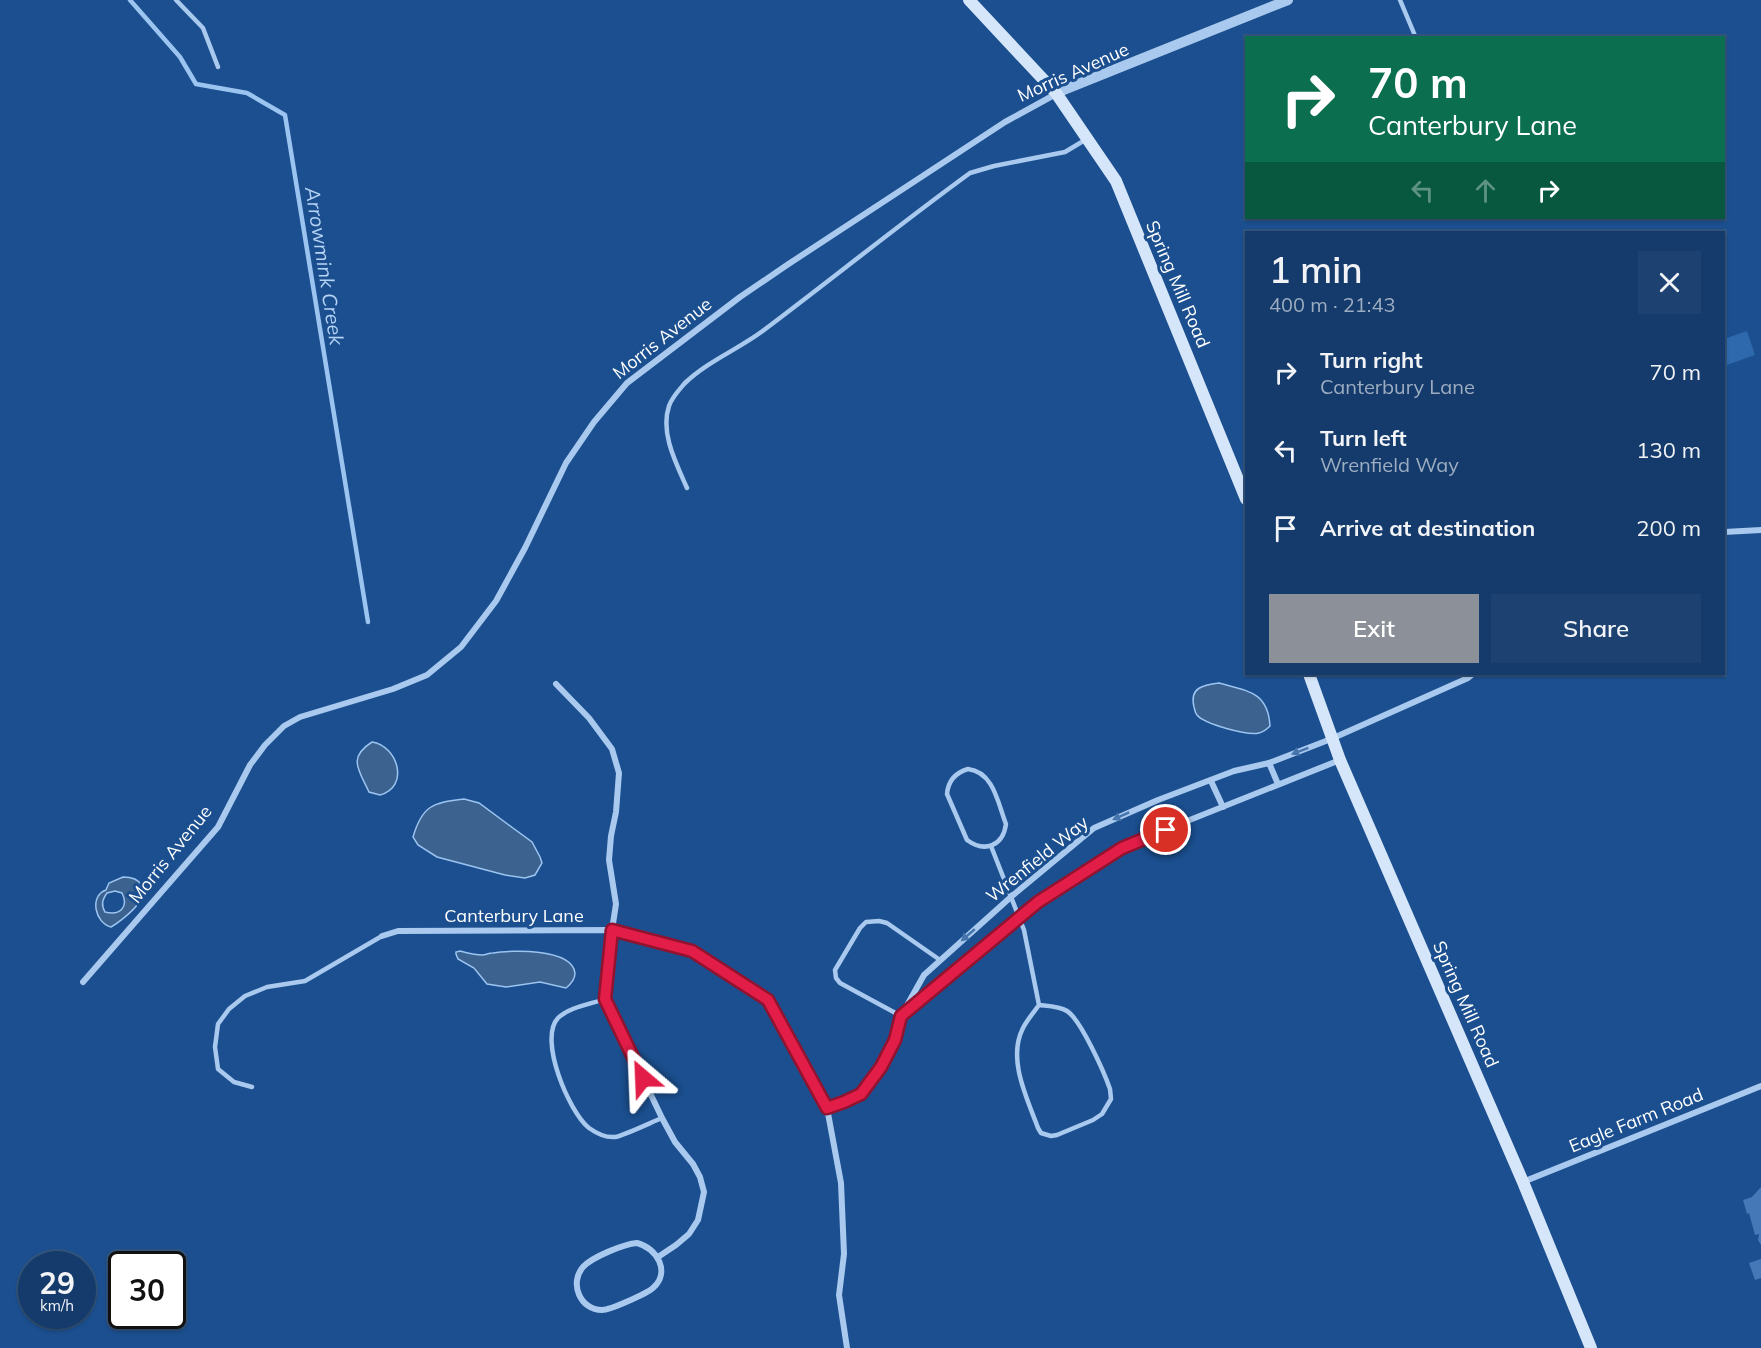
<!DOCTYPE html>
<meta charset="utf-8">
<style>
:root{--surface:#143b6b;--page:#1d4271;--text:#f1f3f6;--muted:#9dadc1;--line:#33557e;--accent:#8c9099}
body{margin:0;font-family:Mulish,sans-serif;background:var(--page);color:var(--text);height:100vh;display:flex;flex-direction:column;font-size:22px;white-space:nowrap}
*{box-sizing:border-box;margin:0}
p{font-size:20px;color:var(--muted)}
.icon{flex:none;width:33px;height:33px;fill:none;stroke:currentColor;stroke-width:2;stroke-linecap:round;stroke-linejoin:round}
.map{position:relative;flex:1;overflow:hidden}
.panel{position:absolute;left:1245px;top:231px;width:480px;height:444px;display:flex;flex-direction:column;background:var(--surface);border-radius:0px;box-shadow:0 2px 4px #0004,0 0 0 2px var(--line)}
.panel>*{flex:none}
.hud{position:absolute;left:1245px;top:36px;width:480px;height:183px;border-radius:0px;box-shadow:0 2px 4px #0004,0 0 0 2px var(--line);background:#0b6e4f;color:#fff;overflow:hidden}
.speed{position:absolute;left:18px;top:1251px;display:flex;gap:12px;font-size:30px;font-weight:700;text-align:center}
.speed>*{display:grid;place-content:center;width:78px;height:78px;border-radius:50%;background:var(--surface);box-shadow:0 2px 4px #0004,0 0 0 2px var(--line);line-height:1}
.speed small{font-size:15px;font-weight:400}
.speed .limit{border:3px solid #111;border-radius:9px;background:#fff;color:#111}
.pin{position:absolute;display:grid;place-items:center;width:51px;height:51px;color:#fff;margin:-26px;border:3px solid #fff;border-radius:50%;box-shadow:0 2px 6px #0007}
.me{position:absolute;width:66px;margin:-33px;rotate:334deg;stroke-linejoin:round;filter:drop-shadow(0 0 4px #0008)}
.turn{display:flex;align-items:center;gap:21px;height:126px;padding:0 24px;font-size:27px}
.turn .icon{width:78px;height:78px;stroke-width:2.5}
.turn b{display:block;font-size:42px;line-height:51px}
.lanes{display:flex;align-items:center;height:57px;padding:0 24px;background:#0003;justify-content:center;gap:30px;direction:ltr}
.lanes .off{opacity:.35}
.round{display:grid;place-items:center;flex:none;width:63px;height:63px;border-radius:0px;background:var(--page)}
.overview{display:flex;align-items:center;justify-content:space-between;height:102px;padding:0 24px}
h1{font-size:36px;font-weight:600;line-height:45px}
.primary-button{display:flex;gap:12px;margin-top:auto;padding:12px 24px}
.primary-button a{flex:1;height:69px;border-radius:0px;background:var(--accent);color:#fff;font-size:24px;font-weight:600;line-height:69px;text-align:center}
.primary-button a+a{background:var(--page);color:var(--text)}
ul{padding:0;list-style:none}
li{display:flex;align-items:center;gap:18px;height:78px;padding:0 24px}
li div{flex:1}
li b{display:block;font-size:22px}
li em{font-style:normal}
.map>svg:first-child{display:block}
.green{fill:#2e69ad}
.water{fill:#3c6290;stroke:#9cc4f0;stroke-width:1.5;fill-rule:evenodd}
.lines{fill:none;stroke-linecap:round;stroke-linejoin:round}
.stream{stroke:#9cc4f0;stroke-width:4.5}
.building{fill:#4478b7}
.service{stroke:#a9c9ee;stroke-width:4.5}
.minor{stroke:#a9c9ee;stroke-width:6}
.tertiary{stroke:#a9c9ee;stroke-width:10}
.secondary{stroke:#d6e6fa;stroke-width:12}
.oneway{fill:#4674ac}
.route-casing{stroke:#92132f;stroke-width:15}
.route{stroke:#e11d48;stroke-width:10}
.labels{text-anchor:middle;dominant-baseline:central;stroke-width:6;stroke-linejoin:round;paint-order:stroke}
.street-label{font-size:18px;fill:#fff;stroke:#1b4f8f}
.water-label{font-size:20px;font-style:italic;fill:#b5d3f5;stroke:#1b4f8f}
</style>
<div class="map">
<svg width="1761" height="1348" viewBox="0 0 1761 1348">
<rect width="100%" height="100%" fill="#1b4f8f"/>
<!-- green -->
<polygon class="green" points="1747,331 1755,355 1724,366 1724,339"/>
<!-- water -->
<g class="water">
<path d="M1219 683C1248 691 1268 692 1270 726 1267 729 1264 732 1259 733 1248 736 1204 724 1197 715 1195 713 1195 710 1194 707 1189 687 1204 685 1219 683Z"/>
<path d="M372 742C398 746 410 787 380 795L369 792C359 770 347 758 372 742Z"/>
<path d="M464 799 479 803 532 842 540 857 542 863 535 875 525 878 505 875 437 857 418 845 413 837C422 806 433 802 464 799Z"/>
<path d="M123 877C142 877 148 889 137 905 132 912 118 923 111 927 95 923 89 896 106 890L109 883ZM115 891 122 893C129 907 120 916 105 912 101 905 102 900 107 893Z"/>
<path d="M460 951C467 953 476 955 483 955 489 954 488 953 493 953 511 950 572 948 575 973 575 980 571 984 566 988L540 982 506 987 487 984 474 968 458 959 456 954V952Z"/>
</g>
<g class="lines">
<!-- stream -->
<polyline class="stream" points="130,0 180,57 196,84 247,93 285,115 368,622"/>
</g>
<!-- building -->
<g class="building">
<polygon points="1761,1187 1761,1245 1758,1240 1759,1234 1755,1235 1749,1213 1747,1214 1743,1200 1752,1197"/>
<polygon points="1761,1259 1761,1278 1755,1280 1749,1263"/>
</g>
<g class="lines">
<!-- service -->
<g class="service">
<polyline points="176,0 203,28 218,67"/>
<polyline points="1400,0 1416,38"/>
<path d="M687 488C676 463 660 433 669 406 672 397 679 390 685 383 708 361 739 349 764 330 833 278 900 224 970 173L994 166 1065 152 1085 140"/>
<path d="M968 769C994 772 998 804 1006 824 1003 846 985 853 967 840L947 794C948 781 955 773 968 769Z"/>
<path d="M991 846 1024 930 1039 1005C1034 1012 1027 1020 1023 1028 1007 1059 1027 1098 1038 1128L1041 1133 1051 1136 1057 1135 1093 1120 1102 1114 1111 1099 1110 1089C1104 1072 1081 1020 1067 1011 1059 1006 1048 1006 1039 1005"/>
<path d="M605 999C591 1004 569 1007 558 1018 538 1039 569 1112 589 1128 596 1133 605 1138 615 1137 623 1136 652 1122 662 1118"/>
<polyline points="901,1016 840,983 836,978 835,970 860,928 866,922 879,921 887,923 940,960"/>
<polyline points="252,1087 234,1082 218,1069 215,1047 218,1024 229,1009 245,996 267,987 305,981 382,936"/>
</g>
<!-- minor -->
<g class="minor">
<polyline points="1724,532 1761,530"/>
<polyline points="556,684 589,718 612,749 619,773 616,812 611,836 609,860 616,904 612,930 605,999 662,1118 675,1142 693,1164 700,1177 704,1192 698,1220 689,1234 676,1245 658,1257"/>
<polyline points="1269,763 1278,784"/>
<polyline points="1211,781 1223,807"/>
<polyline points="382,936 398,931 612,930 692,951 768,1000 827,1108 841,1183 844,1254 839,1295 847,1348"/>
<polyline points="83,982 218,827 250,765 265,745 284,726 300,717 393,689 427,675 461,647 496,601 525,548 566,463 594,422 627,383 740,297 787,265 1005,122 1056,94"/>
<polyline points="906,1012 1038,902 1122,847 1340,760"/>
<polyline points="827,1108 845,1103 861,1094 881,1067 895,1039 901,1016 924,975 1012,896 1094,828 1158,800 1234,771 1269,763 1331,739 1468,678 1473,674"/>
<polyline points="1523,1182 1761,1086"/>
<path d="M637 1243C657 1248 671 1272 653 1288 646 1294 610 1310 602 1310 580 1310 569 1283 583 1267 592 1257 624 1244 637 1243Z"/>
</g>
<!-- tertiary -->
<polyline class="tertiary" points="1056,93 1288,0"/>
<!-- secondary -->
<g class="secondary">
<polyline points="969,0 1056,93 1116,181 1246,499"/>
<polyline points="1309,674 1340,760 1523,1182 1591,1348"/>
</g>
</g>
<!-- one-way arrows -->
<defs><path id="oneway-solid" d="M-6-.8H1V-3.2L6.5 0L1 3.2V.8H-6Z" transform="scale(1.5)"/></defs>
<g class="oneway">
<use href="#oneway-solid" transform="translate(1300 751) rotate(159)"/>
<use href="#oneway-solid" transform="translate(1121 816) rotate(156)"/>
<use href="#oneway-solid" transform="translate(968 935) rotate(139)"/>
</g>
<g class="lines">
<defs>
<polyline id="route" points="643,1078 605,999 612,930 692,951 768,1000 827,1108 844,1102 861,1094 881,1067 895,1040 901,1016 1038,902 1122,848 1166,830"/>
</defs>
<!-- route casing -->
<use href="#route" class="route-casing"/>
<!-- route -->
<use href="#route" class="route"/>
</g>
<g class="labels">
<!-- street labels -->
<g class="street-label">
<text transform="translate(1073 72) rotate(-24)">Morris Avenue</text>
<text transform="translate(1178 284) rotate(67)">Spring Mill Road</text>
<text transform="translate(662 338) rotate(-38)">Morris Avenue</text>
<text transform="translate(170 854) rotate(-51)">Morris Avenue</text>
<text transform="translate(1037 859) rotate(-39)">Wrenfield Way</text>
<text x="514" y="915">Canterbury Lane</text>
<text transform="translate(1466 1004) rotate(66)">Spring Mill Road</text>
<text transform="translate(1636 1120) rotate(-22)">Eagle Farm Road</text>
</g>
<!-- water labels -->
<g class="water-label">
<text transform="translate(325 266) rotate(81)">Arrowmink Creek</text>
</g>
</g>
</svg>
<div class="speed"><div>29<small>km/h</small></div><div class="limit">30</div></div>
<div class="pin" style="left:1166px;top:830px;background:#d93025"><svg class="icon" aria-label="arrive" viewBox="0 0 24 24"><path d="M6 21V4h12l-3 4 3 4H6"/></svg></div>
<svg class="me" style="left:643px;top:1078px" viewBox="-20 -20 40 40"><path d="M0-17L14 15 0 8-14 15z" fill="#e11d48" stroke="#fff" stroke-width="4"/></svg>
<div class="hud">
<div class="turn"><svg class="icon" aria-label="right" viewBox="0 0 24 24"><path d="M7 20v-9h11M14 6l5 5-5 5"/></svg><div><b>70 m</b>Canterbury Lane</div></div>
<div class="lanes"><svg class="icon off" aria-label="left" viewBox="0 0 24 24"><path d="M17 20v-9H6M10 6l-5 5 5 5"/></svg><svg class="icon off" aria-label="ahead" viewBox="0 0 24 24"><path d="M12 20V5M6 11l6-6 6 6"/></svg><svg class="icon" aria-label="right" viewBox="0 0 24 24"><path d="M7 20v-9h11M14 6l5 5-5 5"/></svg></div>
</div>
<section class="panel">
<div class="overview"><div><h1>1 min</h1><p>400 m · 21:43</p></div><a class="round"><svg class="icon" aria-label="close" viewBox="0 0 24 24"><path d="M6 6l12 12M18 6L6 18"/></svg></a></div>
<ul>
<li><svg class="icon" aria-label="right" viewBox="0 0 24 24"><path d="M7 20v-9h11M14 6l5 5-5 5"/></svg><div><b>Turn right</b><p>Canterbury Lane</p></div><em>70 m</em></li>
<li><svg class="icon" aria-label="left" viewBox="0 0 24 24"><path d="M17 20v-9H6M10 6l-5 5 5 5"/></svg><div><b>Turn left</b><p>Wrenfield Way</p></div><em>130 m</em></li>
<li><svg class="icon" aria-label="arrive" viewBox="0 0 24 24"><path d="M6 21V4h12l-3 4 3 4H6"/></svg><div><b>Arrive at destination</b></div><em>200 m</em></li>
</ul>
<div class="primary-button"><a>Exit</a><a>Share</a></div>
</section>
</div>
